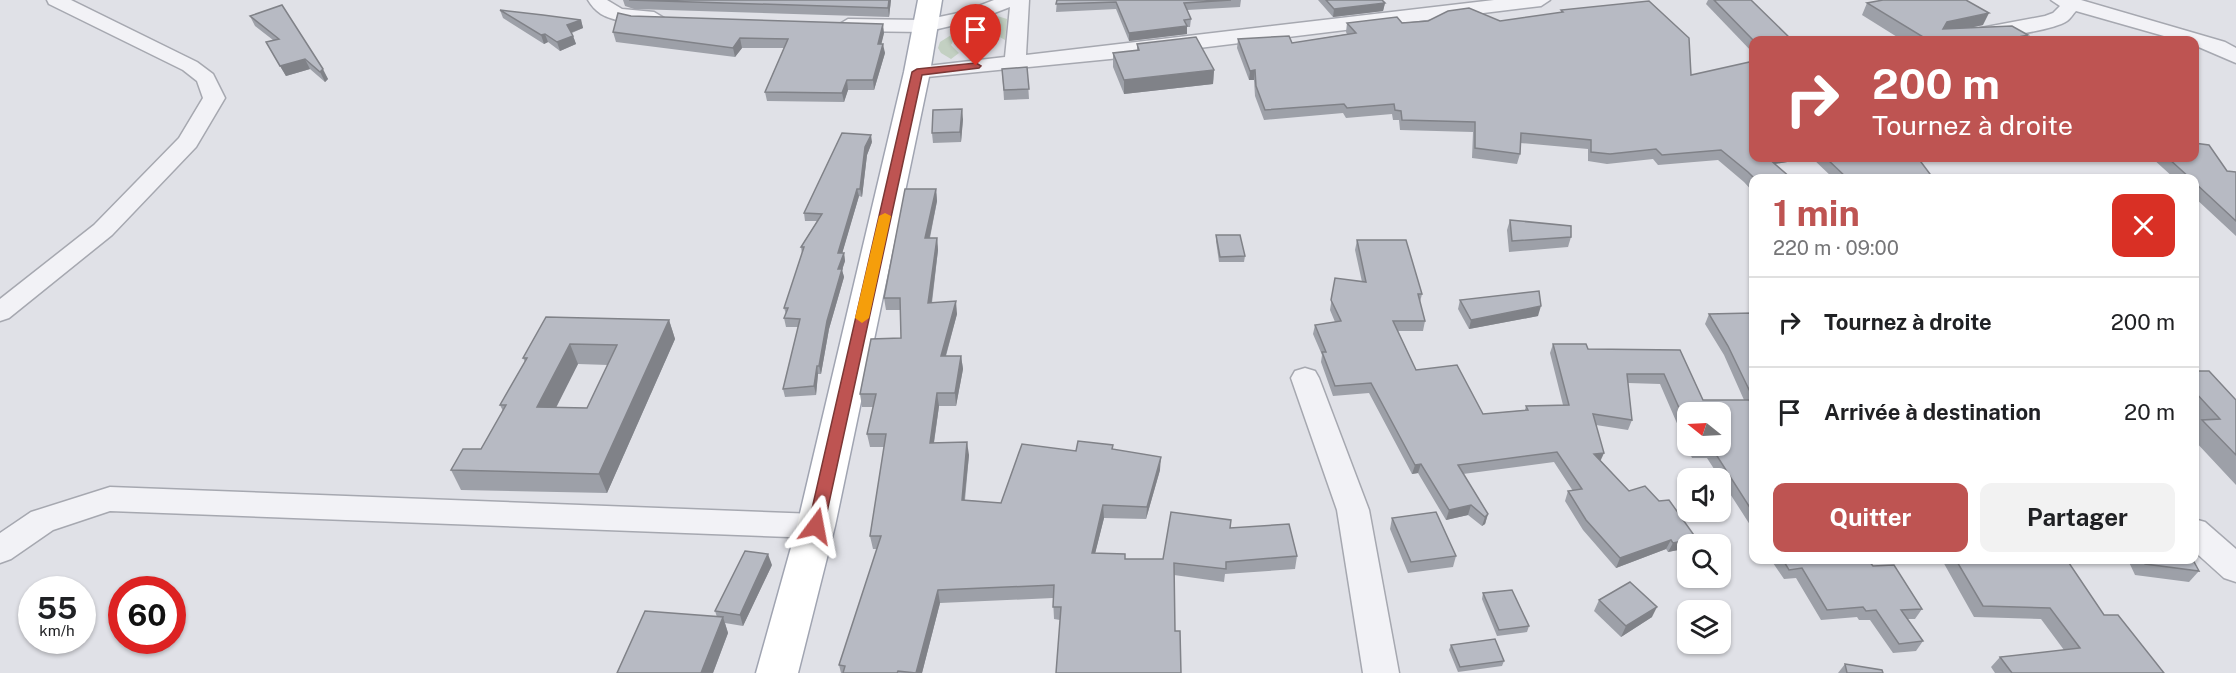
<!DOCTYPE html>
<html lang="fr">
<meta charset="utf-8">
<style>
:root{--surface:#fff;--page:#f2f2f2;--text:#202124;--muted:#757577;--line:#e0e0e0;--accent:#be5452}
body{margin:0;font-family:"Public Sans",sans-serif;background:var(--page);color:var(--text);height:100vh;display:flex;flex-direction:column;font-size:22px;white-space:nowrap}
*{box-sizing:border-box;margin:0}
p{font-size:20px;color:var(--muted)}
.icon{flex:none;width:33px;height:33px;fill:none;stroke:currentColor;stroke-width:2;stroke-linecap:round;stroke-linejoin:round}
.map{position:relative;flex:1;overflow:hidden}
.panel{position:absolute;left:1749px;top:174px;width:450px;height:390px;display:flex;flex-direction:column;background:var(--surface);border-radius:12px;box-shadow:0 2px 4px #0004}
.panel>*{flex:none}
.top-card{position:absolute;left:1749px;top:36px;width:450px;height:126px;border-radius:12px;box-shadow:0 2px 4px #0004;background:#be5452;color:#fff;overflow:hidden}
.needle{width:39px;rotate:288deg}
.tools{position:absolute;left:1677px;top:402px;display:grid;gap:12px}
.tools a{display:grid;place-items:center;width:54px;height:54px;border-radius:12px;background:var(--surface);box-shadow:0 2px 4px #0004;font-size:30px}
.speed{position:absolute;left:18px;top:576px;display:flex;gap:12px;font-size:30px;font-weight:700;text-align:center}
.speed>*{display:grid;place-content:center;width:78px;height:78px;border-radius:50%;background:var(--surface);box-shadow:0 2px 4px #0004;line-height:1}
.speed small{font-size:15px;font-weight:400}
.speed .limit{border:9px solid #d22;background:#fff;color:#111}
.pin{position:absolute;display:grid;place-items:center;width:51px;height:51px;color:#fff;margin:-62px -26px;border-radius:50% 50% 50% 0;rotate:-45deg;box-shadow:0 0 6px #0007}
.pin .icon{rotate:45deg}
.me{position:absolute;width:66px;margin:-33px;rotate:13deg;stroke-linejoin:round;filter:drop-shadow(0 0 4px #0008)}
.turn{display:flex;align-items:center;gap:21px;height:126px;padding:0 24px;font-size:27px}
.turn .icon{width:78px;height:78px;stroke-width:2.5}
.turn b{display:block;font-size:42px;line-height:51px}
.round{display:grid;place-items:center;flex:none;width:63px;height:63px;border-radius:12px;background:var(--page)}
.head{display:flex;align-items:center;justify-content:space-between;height:102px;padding:0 24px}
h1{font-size:36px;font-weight:700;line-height:45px;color:var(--accent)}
.button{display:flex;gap:12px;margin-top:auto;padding:12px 24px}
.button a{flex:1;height:69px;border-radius:12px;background:var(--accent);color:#fff;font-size:24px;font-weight:700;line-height:69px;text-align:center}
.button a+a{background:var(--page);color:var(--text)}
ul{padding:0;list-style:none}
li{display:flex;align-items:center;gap:18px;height:90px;padding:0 24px;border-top:2px solid var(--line)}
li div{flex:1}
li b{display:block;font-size:22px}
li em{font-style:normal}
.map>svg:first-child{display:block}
.green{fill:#c3d0c2}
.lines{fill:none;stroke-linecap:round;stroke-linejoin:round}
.minor-casing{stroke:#a6a8b0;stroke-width:3}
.primary-casing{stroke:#a0a4b1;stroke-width:3}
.minor{fill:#f2f2f6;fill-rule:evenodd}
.primary{fill:#fff;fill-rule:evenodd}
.wall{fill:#9da0a8;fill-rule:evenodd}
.shaded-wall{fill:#808288}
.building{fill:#b7bac3;stroke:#808288;stroke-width:1.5;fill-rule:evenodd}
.route{fill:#be5452;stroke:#7c3735;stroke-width:1.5}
.slow{fill:#f59e0b}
</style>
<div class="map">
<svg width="2236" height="673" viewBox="0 0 2236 673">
<rect width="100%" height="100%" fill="#e0e1e7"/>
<!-- green -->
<g class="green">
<polygon points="994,15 1007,19 1005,40 991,32 970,31 966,28"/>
<polygon points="959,30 963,33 955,38 951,45 959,53 951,59 941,53 938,48 940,42"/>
</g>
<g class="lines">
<defs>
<g id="minor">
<polygon points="47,0 71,0 197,62 213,74 225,98 196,147 112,235 9,318 0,321 0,299 94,225 179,138 203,98 197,81 183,70 49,4"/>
<path d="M588 0H607L622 9 654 12 664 18C655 30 612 21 601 14 595 10 591 5 588 0Z"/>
<polygon points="994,0 1029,0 1026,55 1494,0 1550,0 1541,6 1110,59 917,78 910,76 907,72 910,68 1005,57 1010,7 976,20 925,32 848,31 838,25 848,19 925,20 963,12"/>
<path d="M2051 0H2081L2225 42 2236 48V63L2194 45V40H2178L2076 11C2073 14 2070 19 2067 21 2049 33 1961 43 1939 40L1942 36 1949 34 2045 16 2053 13 2060 6Z"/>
<polygon points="1305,368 1315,371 1319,378 1369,510 1399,673 1363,673 1337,510 1291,378 1295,371"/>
<polygon points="110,487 816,514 827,517 832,526 827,535 816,538 110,511 53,530 11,559 0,563 0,533 31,512"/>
<polygon points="2194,519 2205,522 2236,549 2236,582 2224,578 2194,551"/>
</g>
<polygon id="primary" points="918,0 942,0 930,72 835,526 798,673 756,673 797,526 904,72"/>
</defs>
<!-- minor casing -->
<use href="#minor" class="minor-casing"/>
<!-- primary casing -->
<use href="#primary" class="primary-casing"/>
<!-- minor -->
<use href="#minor" class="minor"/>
<!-- primary -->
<use href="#primary" class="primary"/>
</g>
<!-- wall -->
<g class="wall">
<polygon points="623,0 891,0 889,17 634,9 625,6"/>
<polygon points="1057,0 1241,0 1240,7 1187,10 1191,19 1190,27 1187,27 1187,34 1129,41 1116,9 1056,12"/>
<polygon points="1318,0 1382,0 1385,3 1383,11 1333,17"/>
<polygon points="1708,0 1714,0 1754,40 1754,54 1706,4"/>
<polygon points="1867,3 1983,25 1969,28 2026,40 1902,40 1862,15"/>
<polygon points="282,5 328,79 325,82 310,69 286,76 266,42 273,40 255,26 250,16"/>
<polygon points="500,10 581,20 583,28 572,33 576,44 560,51 548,42 544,44 503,18"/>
<polygon points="1561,10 1691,75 1754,158 1918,158 1933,178 1833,178 1812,158 1775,164 1754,178 1754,193 1744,182 1718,160 1658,165 1653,159 1607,164 1588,161 1588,149 1520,143 1520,154 1517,164 1472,158 1473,132 1400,130 1399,120 1393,120 1392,114 1346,118 1343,113 1264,120 1255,96 1254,80 1249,80 1237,48 1238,39 1292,43 1347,34 1346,32 1347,23 1500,21 1561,13"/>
<polygon points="631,16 884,33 881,44 885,53 874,90 848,90 844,102 767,101 765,92 784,48 742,48 735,57 616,42 613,32"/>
<polygon points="1137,44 1214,70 1213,84 1124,94 1113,67 1113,53 1137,51"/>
<polygon points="1027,67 1029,99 1004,100 1002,69"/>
<polygon points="963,119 961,142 933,143 932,133"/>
<polygon points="872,142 867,155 862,197 859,196 842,253 844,253 845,261 842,270 844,277 829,329 821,374 818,374 816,395 785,397 783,389 798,327 786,327 784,318 786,314 784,308 802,254 801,247 817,221 805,221 804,213"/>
<polygon points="2152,158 2194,158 2227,171 2236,172 2236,236 2194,197 2194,178 2174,178"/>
<polygon points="936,189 937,201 930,238 937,238 938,250 932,303 957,314 946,356 961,356 963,369 956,406 939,406 934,443 969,455 965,500 1001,503 1076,451 1113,445 1113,449 1160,470 1146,519 1104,518 1095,553 1125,559 1163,559 1231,528 1297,556 1295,569 1225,574 1224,582 1174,575 1060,620 1054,619 1053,598 940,603 922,673 841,673 839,665 877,549 873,549 870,536 884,447 870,447 867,434 873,407 862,407 860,394 901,338 901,310 886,310 884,298"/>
<polygon points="1510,220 1571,237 1568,247 1509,252 1507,230"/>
<polygon points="1216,235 1245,256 1244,262 1219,262 1216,241"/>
<path d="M1357 240 1422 294 1420 302 1425 321 1423 331H1398L1416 370 1483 414 1525 410 1526 406 1563 405 1550 353 1553 344 1588 349 1680 350 1703 400H1744L1724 355 1705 324 1709 314 1754 315V531L1707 458H1692L1660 384 1628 383 1632 420 1628 430 1596 425 1601 461 1629 491 1659 501 1696 538 1693 544H1688V548L1668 552 1666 549 1616 568 1583 530 1565 501 1568 491H1573L1554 462 1463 474 1488 514 1485 524 1482 526 1468 515 1446 520 1418 473 1412 474 1369 393 1333 396 1321 362 1322 355 1313 334 1315 325 1335 322 1330 310 1335 278 1362 282 1355 250ZM1688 412 1720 446H1688Z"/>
<polygon points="1460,300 1538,316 1469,329 1458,309"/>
<path d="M546 317 669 320 675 339 607 493 461 490 451 470 481 449 503 411 500 405 525 362 523 358ZM578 364 608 365 587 408H556Z"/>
<polygon points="2194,371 2236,400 2236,485 2194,440 2194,429 2199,424 2194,419"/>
<polygon points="1392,518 1456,556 1453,567 1408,573 1390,529"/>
<polygon points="1771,560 1868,560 1873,566 1922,609 1915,619 1907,619 1923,641 1916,651 1893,653 1870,620 1859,620 1857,617 1821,620 1796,578 1784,579"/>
<polygon points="1942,560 2067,560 2104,615 2164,673 1995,673 1991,667 2000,657 2064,650 2041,619 1974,617"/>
<polygon points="2128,560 2193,560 2199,571 2189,582 2135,575"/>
<polygon points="772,565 743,626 725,623 728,633 713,673 617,673 717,617 715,611"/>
<polygon points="1483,593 1529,626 1527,632 1497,636 1482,599"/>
<polygon points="1599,600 1652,617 1621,637 1594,611"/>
<polygon points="1451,645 1504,661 1502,666 1458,672 1449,650"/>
<polygon points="1845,664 1883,673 1838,673"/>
</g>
<!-- shaded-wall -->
<g class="shaded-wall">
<polygon points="889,0 891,0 889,17 888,8"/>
<polygon points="1385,3 1383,11 1333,17 1334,9"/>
<polygon points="1989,13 1983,25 1941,34 1947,22"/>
<polygon points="581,20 583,28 570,33 567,25"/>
<polygon points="883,24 884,33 879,54 878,44"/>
<polygon points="1187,26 1187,34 1129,41 1129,33"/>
<polygon points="545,34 548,42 544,44 541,35"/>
<polygon points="2028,35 2026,40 2004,40"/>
<polygon points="573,36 576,44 560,51 557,42"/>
<polygon points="740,38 742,48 735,57 733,48"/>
<polygon points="883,44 885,53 874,90 873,80"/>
<polygon points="305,59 310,69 286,76 280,66"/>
<polygon points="323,69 328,79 325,82 320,72"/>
<polygon points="1214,70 1213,84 1124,94 1124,80"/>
<polygon points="1255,70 1254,80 1249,80 1250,71"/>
<polygon points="847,80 848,90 844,102 842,93"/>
<polygon points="962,109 963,119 961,142 960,132"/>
<polygon points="871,135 872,142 867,155 862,197 860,189 865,147"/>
<polygon points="1765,158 1812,158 1762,166"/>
<polygon points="857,189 859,196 840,261 838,253"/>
<polygon points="936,189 937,201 927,250 925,238"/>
<polygon points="937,238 938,250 930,315 928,303"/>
<polygon points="844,253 845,261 842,270 844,277 829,329 821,374 819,366 827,321 838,269"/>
<polygon points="956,301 957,314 942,369 941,356"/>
<polygon points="1541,306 1538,316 1469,329 1471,320"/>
<polygon points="669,320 675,339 607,493 599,474"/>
<polygon points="570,344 578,364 546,427 537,407"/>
<polygon points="961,356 963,369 956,406 955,393"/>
<polygon points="817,366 818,374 816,395 814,386"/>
<polygon points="937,393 939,406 932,455 930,443"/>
<polygon points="967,442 969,455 963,512 962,500"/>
<polygon points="1604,453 1600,462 1594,454"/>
<polygon points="1161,457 1160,470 1146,519 1147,507"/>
<polygon points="1421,464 1418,473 1412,474 1415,465"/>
<polygon points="1103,505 1104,518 1092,566 1092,553"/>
<polygon points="1471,505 1468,515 1446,520 1449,510"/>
<polygon points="1488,514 1485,524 1482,526 1485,517"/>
<polygon points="1696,538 1693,544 1688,544 1688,548 1668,552 1673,543"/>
<polygon points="1671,540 1666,549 1616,568 1620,558"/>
<polygon points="768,554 772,565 743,626 740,615"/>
<polygon points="938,590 940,603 922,673 916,673"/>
<polygon points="1657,607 1652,617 1621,637 1626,626"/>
<polygon points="723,617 728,633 713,673 701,673"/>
</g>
<!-- building -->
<g class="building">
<polygon points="629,0 889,0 888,8"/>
<polygon points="1057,0 1231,0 1184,3 1191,19 1184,20 1187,26 1129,33 1116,2 1056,4"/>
<polygon points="1326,0 1382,0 1385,3 1334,9"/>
<polygon points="1714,0 1751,0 1792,40 1754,41"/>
<polygon points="1883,0 1966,0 1989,13 1947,22 1943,29 2012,26 2028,35 2004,40 1928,40 1867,3"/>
<polygon points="1649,1 1689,38 1691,75 1754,61 1754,158 1768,158 1791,178 1754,178 1748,172 1721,150 1662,155 1656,149 1610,154 1591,152 1591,140 1521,133 1520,154 1475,148 1475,122 1402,120 1401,111 1395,110 1394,104 1347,108 1344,104 1265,110 1256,86 1255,70 1250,71 1238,39 1289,36 1292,43 1356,33 1347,23 1397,17 1402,23 1428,21 1448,11 1469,8 1500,21 1563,12 1561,10"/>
<polygon points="282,5 323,69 320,72 305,59 280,66 266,42 279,39 250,16"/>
<polygon points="500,10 543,15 581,20 567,25 573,36 557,42 545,34 541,35"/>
<polygon points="618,13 631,16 883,24 878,44 883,44 873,80 847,80 842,93 765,92 788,39 740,38 733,48 613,32"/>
<polygon points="1196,37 1214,70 1124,80 1113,53 1139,50 1137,44"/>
<polygon points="1027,67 1029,89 1004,90 1002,69"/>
<polygon points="962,109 960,132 932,133 933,110"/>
<polygon points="842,133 871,135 865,147 860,189 857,189 838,253 844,253 838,269 842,269 827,321 819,366 817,366 814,386 783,389 800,319 784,318 788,308 784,308 804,247 801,247 822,214 804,213"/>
<polygon points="2194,143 2209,145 2227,171 2236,172 2236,221 2194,182 2194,178 2190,178 2168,158 2194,158"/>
<polygon points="1826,158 1918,158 1933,178 1847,178"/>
<polygon points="905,189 936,189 925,238 937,238 928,303 956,301 941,356 961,356 955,393 937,393 930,443 967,442 962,500 1001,503 1022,444 1076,451 1078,441 1113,445 1112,449 1161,457 1147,507 1103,505 1092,553 1125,554 1125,559 1163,559 1171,512 1231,520 1230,528 1289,524 1297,556 1226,562 1226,569 1174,563 1175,631 1180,631 1181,673 1056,673 1061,607 1053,607 1054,585 938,590 916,673 898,671 897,673 843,673 845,666 839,665 881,536 870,536 886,434 867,434 876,394 860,394 871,339 901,338 900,298 884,298"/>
<polygon points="1510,220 1571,226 1571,237 1512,241"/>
<polygon points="1216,235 1240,235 1245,256 1220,257"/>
<polygon points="1357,240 1406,240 1422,294 1418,294 1425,321 1393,321 1416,370 1457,365 1483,414 1528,410 1526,406 1569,405 1553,344 1586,344 1588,349 1680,350 1703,400 1749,400 1754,410 1754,514 1712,448 1697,448 1696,446 1720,446 1720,412 1688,412 1688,428 1664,374 1627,374 1632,420 1593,414 1604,453 1594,454 1629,491 1645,486 1659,501 1669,500 1696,538 1673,543 1671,540 1620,558 1586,520 1568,491 1582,489 1557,452 1458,465 1488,514 1485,517 1471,505 1449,510 1421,464 1415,465 1371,383 1335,386 1322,352 1326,352 1315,325 1341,321 1331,300 1335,278 1366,282"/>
<polygon points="1539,291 1541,306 1471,320 1460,300"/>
<polygon points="1752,313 1754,315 1754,400 1728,346 1709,314"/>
<path d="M546 317 669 320 599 474 451 470 463 449H481L506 405H500L527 358H523ZM570 344 617 345 587 408 537 407Z"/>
<polygon points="2194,371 2209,371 2236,400 2236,455 2202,420 2220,419 2194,391"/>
<polygon points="1436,512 1456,556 1411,562 1392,518"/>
<polygon points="745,551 768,554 740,615 715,611"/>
<polygon points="1783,560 1868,560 1873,566 1894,565 1922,609 1901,610 1923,641 1899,644 1876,610 1866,611 1863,607 1827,610 1802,568 1789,570"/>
<polygon points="1956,560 2067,560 2104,615 2118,615 2164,673 2012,673 2000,657 2080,648 2050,608 1983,606"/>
<polygon points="2143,560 2193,560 2199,571 2145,564"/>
<polygon points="1630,582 1657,607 1626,626 1599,600"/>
<polygon points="1512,590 1529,626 1499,630 1483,593"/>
<polygon points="645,611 723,617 701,673 617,673"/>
<polygon points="1495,639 1504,661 1460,667 1451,645"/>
<polygon points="1845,664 1882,670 1883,673 1847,673"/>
</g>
<!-- route -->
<polygon class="route" points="976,63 981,66 979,68 922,75 824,526 816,532 810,530 808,526 912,72 917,69"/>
<!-- slow -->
<polygon class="slow" points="885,213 891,216 869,318 862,323 855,318 879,216"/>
</svg>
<div class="tools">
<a><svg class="needle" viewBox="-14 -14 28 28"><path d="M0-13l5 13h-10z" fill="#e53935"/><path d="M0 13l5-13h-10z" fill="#757577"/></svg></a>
<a><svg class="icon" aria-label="sound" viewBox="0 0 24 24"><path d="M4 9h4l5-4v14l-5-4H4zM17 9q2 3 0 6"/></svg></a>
<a><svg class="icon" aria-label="search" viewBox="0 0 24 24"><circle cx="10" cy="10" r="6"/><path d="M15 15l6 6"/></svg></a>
<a><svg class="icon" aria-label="layers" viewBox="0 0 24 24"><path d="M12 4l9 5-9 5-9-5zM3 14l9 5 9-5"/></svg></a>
</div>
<div class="speed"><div>55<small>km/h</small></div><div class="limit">60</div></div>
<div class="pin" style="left:976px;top:66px;background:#d93025"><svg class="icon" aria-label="arrive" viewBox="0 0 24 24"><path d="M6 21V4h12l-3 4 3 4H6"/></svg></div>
<svg class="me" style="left:816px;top:526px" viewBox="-20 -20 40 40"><path d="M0-17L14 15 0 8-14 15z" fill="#be5452" stroke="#fff" stroke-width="4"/></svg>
<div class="top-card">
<div class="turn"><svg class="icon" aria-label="right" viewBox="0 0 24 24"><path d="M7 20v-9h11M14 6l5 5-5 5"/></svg><div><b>200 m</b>Tournez à droite</div></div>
</div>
<section class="panel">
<div class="head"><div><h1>1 min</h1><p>220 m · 09:00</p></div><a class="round" style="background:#d93025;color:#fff"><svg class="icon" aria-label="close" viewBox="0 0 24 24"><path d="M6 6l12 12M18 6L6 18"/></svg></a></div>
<ul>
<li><svg class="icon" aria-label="right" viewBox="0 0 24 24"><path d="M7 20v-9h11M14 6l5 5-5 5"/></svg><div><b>Tournez à droite</b></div><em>200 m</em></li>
<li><svg class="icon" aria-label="arrive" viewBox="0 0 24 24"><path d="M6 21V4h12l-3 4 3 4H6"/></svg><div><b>Arrivée à destination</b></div><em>20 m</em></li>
</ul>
<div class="button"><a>Quitter</a><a>Partager</a></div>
</section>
</div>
